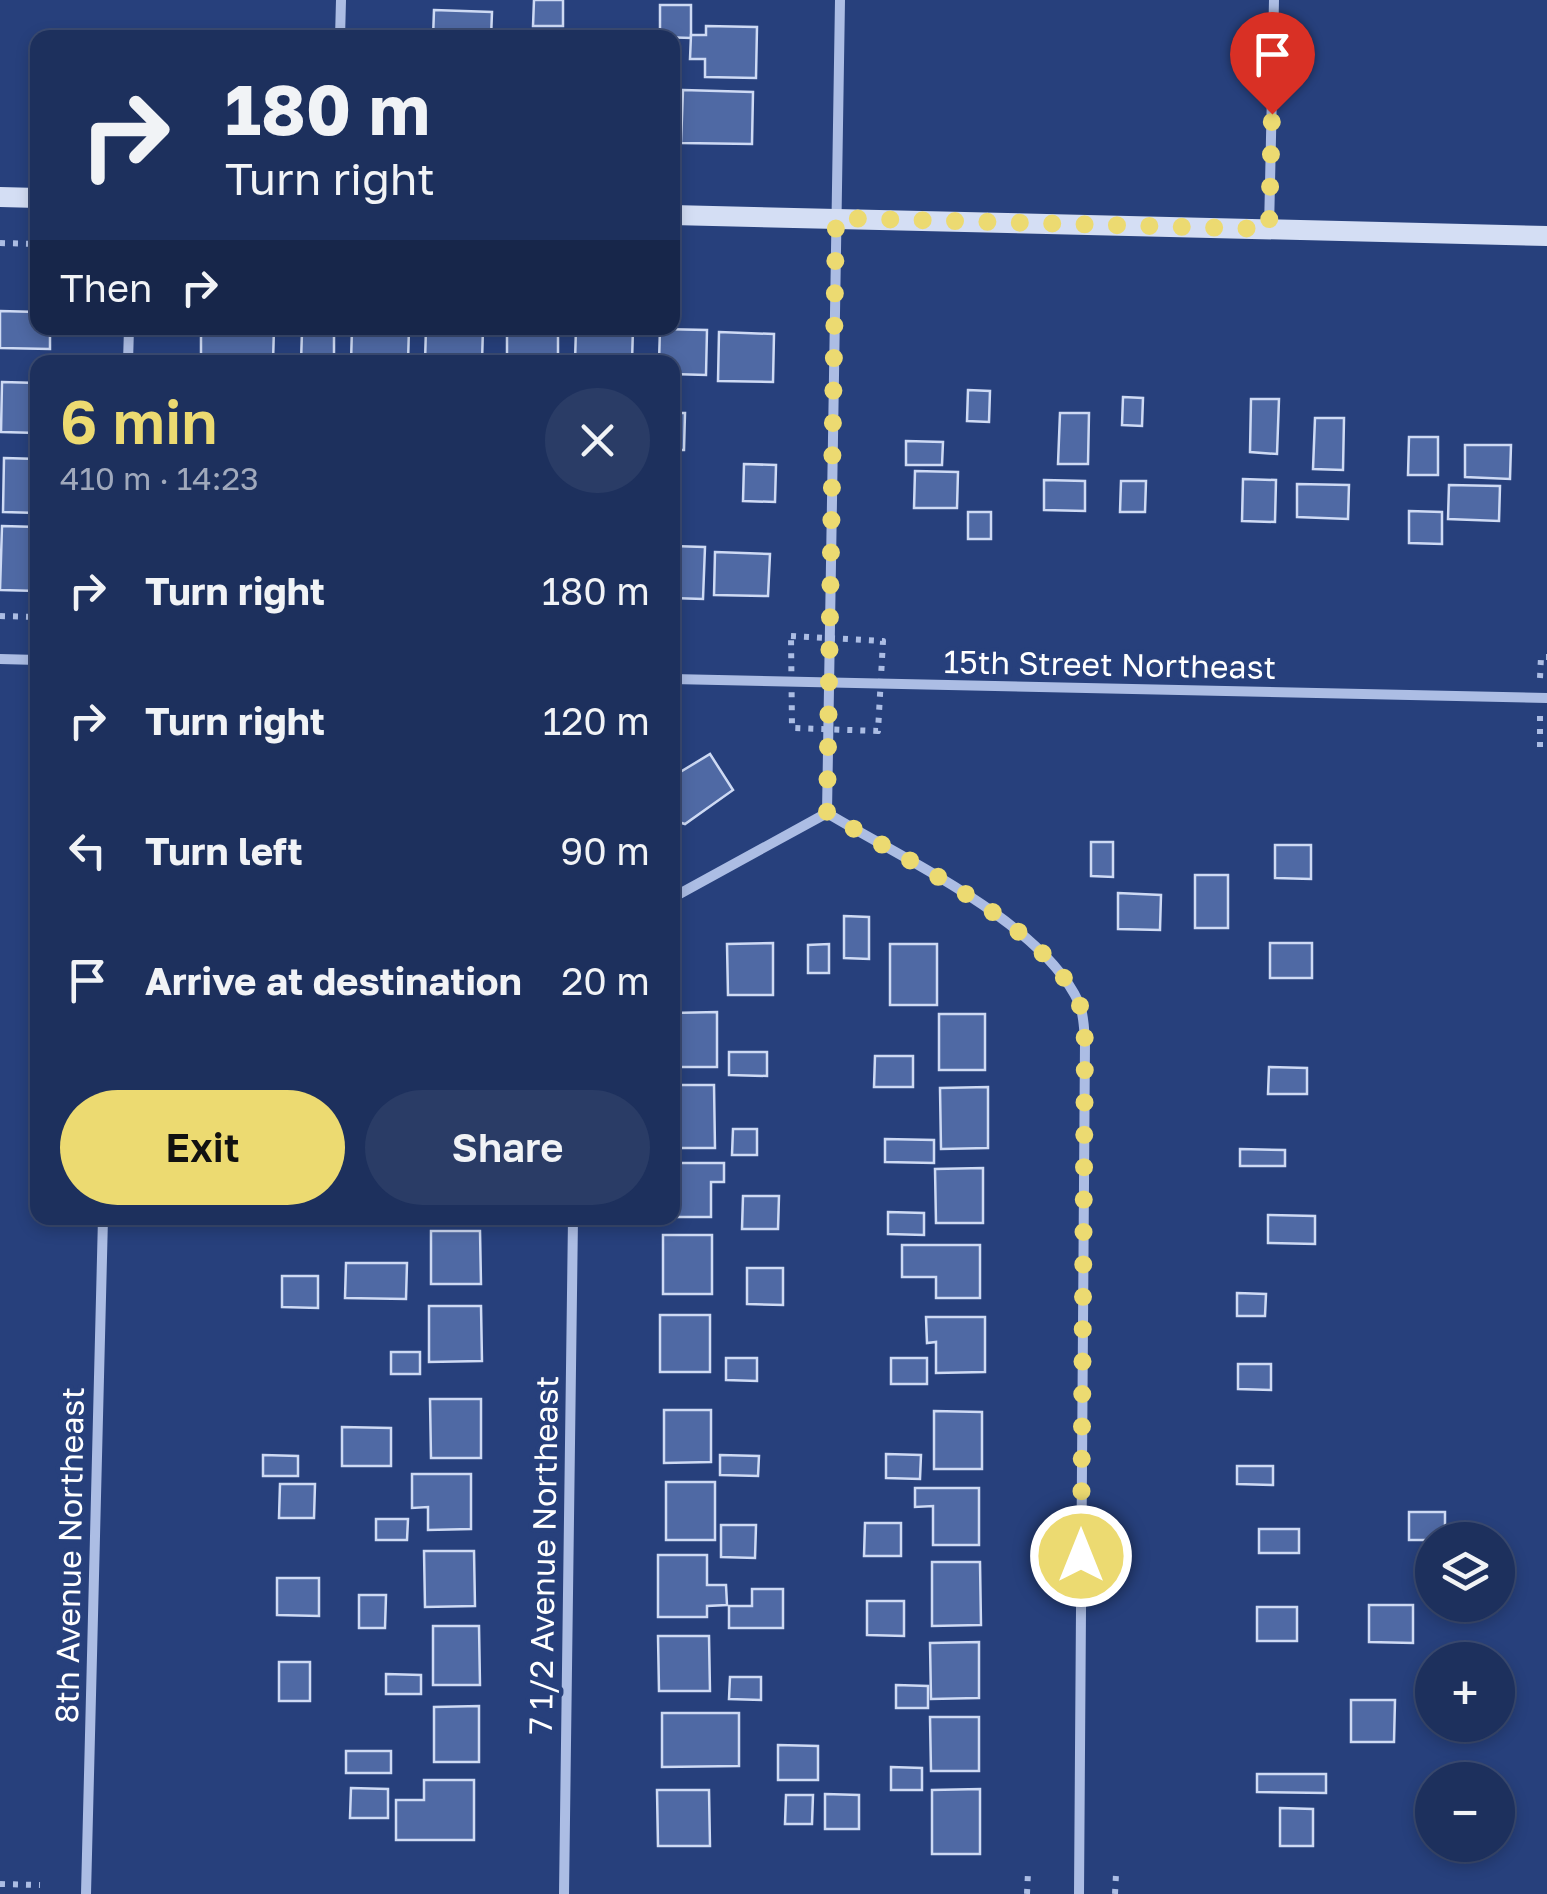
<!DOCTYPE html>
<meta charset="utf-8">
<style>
:root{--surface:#1d305d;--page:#2a3c66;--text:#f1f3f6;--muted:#a0a9bc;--line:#3b4b72;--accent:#ecda71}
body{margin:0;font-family:"Golos Text",sans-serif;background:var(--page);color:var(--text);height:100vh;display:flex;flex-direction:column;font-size:38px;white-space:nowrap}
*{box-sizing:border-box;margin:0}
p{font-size:32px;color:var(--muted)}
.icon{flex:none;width:55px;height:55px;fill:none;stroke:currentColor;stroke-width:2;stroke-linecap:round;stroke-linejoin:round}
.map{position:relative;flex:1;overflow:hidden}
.drawer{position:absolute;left:30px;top:355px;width:650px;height:870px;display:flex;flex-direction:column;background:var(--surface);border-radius:20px;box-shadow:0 5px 15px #0003,0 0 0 2px var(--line)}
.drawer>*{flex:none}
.banner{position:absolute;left:30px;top:30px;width:650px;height:305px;border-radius:20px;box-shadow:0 5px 15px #0003,0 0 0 2px var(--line);background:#1d305d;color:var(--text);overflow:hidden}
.buttons{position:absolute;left:1415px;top:1522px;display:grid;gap:20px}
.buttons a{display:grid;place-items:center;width:100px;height:100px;border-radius:50%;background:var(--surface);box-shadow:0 5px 15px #0003,0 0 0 2px var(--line);font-size:50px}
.pin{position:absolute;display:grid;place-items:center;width:85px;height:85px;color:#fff;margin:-102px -42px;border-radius:50% 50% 50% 0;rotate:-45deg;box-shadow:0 0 10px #0007}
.pin .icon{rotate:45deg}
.me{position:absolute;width:110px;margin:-55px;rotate:0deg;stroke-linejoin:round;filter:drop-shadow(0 0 8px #0008)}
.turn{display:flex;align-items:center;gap:35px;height:210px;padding:0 30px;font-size:45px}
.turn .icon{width:130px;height:130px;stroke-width:2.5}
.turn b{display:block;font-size:70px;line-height:85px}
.then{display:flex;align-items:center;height:95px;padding:0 30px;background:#0003;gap:20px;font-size:38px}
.round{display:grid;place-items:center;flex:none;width:105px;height:105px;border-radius:52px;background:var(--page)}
.head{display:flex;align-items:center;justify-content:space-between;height:170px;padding:0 30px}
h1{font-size:60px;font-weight:600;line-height:75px;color:var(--accent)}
.action{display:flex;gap:20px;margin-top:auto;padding:20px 30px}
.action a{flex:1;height:115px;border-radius:60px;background:var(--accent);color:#111;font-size:40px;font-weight:600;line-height:115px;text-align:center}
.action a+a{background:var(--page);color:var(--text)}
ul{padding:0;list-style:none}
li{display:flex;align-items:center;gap:30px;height:130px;padding:0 30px}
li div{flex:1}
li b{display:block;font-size:38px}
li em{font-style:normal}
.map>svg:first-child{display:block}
.building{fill:#4f69a4;stroke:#cedaf4;stroke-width:2.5}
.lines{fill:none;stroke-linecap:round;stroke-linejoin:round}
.path{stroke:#acbde4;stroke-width:6;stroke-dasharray:5 8;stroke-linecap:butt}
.minor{stroke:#acbde4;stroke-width:10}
.secondary{stroke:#d4def4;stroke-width:20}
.route{stroke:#ecda71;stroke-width:18;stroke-dasharray:0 32.4}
.labels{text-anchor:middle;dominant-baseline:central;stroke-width:9;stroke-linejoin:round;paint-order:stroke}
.street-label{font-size:32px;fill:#fff;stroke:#27407c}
</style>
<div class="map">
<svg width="1547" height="1894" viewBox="0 0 1547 1894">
<rect width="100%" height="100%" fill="#27407c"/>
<!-- building -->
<g class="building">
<polygon points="534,0 563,0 563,26 533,26"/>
<polygon points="660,5 691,5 691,38 660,37"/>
<polygon points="434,10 492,12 491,38 433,38"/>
<polygon points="706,26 757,27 756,78 705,77 705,59 690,59 691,35 706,35"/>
<polygon points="683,90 753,92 752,144 681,143"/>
<polygon points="672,91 677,91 675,136 672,136"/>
<polygon points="0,311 38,312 38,328 50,328 50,349 0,348"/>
<polygon points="201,328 274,328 273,362 201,360"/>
<polygon points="352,328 409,328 408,362 351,362"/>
<polygon points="426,328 483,328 482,362 425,362"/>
<rect x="507" y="328" width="51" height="34"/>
<polygon points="576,328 633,328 632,362 575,362"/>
<polygon points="660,329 707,330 706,375 672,374 672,362 659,362"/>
<polygon points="302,331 334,332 334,362 301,362"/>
<polygon points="719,332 774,334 773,382 718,381"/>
<polygon points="2,382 38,383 38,433 1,432"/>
<polygon points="968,390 990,391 989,422 967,421"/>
<polygon points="1123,397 1143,398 1142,426 1122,425"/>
<polygon points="1251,399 1279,399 1277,454 1250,452"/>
<polygon points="672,413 685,413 684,450 672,450"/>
<polygon points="1060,413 1089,413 1088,464 1058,464"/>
<polygon points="1315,418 1344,418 1343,470 1313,469"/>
<polygon points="1409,437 1438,437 1438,475 1408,475"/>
<polygon points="906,441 943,442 942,465 906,465"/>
<polygon points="1465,445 1511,445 1510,479 1465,477"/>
<polygon points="4,458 38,459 38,513 3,512"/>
<polygon points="744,464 776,465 775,502 743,501"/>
<polygon points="915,471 958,472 957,508 914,508"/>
<polygon points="1243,479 1276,480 1275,522 1242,521"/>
<polygon points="1044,480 1085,481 1085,511 1044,510"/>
<polygon points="1121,481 1146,481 1145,512 1120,512"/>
<polygon points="1297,484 1349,485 1348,519 1297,517"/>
<polygon points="1449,485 1500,486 1499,521 1448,519"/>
<polygon points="1409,511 1442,512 1442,544 1409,543"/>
<rect x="968" y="512" width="23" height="27"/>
<polygon points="2,526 38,527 38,591 0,590"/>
<polygon points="672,546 705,547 703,599 672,598"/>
<polygon points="715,552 770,554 768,596 714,595"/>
<polygon points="710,754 733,790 685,824 672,820 672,777"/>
<polygon points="1091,842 1113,842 1113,877 1091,876"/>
<polygon points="1275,845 1311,845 1311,879 1275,878"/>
<rect x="1195" y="875" width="33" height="53"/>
<polygon points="1118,893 1161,895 1160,930 1118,929"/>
<polygon points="844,916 869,917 869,959 844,958"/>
<polygon points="773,943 773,995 728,995 727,944"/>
<rect x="1270" y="943" width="42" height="35"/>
<polygon points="829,944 829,973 808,973 808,945"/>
<rect x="890" y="944" width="47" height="61"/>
<polygon points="717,1012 717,1067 672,1067 672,1013"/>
<rect x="939" y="1014" width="46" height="56"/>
<polygon points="729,1052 767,1052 767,1076 729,1075"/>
<polygon points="875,1056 913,1056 913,1087 874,1087"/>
<polygon points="1269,1067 1307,1068 1307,1094 1268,1094"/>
<polygon points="672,1085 714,1085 715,1148 672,1148"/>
<polygon points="988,1087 988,1148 941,1149 940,1088"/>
<polygon points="733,1129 757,1129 757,1155 732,1155"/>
<polygon points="885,1139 934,1140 934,1163 885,1162"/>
<polygon points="1240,1149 1285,1150 1285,1166 1240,1166"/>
<polygon points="672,1163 724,1163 724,1182 711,1182 711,1217 672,1217"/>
<polygon points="983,1168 983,1223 936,1223 935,1169"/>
<polygon points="743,1196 779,1196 778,1229 742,1229"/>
<polygon points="888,1212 924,1213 924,1235 888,1234"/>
<polygon points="1268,1215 1315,1216 1315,1244 1268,1243"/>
<rect x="372" y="1218" width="32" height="5"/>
<polygon points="431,1231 480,1231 481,1284 431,1284"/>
<rect x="663" y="1235" width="49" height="59"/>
<polygon points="902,1245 980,1245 980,1298 936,1298 936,1277 902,1277"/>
<polygon points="346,1263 407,1263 406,1299 345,1298"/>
<polygon points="747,1268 783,1268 783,1305 747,1304"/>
<polygon points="282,1276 318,1276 318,1308 282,1307"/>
<polygon points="1237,1293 1266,1294 1265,1316 1237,1316"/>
<polygon points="429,1306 481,1306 482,1361 429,1362"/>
<rect x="660" y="1315" width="50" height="57"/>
<polygon points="926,1317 985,1317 985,1372 936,1373 936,1342 927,1343"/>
<rect x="391" y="1352" width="29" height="22"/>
<polygon points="726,1358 757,1358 757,1381 726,1380"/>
<rect x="891" y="1358" width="36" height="26"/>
<polygon points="1238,1364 1271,1364 1271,1390 1238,1389"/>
<polygon points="430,1399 481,1399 481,1458 431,1458"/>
<polygon points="664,1410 711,1410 711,1462 664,1463"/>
<polygon points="934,1411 982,1412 982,1469 934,1469"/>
<polygon points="342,1427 391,1428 391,1466 342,1466"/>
<polygon points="886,1454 921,1455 920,1479 886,1478"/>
<polygon points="263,1455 298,1456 298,1476 263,1476"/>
<polygon points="720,1455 759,1456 758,1476 720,1475"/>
<polygon points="1237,1466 1273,1466 1273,1485 1237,1484"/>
<polygon points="412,1474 471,1474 471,1529 428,1530 428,1507 412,1508"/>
<rect x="666" y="1482" width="49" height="58"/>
<polygon points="280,1484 315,1484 314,1518 279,1518"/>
<polygon points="915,1488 979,1488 979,1545 933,1545 933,1506 915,1507"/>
<rect x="1409" y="1512" width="36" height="28"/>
<polygon points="376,1519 408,1519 407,1540 376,1540"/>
<polygon points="865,1523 901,1523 901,1556 864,1556"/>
<polygon points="721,1525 756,1525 755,1558 721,1557"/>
<rect x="1259" y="1529" width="40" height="24"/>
<polygon points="424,1551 474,1551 475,1606 425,1607"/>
<polygon points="658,1555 707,1555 707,1585 726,1585 727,1605 707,1606 707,1617 658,1617"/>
<polygon points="932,1562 980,1562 981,1625 932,1626"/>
<polygon points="277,1578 319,1578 319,1616 277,1615"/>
<polygon points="752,1589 783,1589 783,1628 729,1628 729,1606 752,1606"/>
<polygon points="359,1595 386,1595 385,1628 359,1628"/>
<polygon points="867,1601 904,1601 904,1636 867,1635"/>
<polygon points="1369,1605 1413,1605 1413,1643 1369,1642"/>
<rect x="1257" y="1607" width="40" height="34"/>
<polygon points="433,1626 479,1626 480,1685 433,1685"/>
<polygon points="658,1636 709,1636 710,1691 659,1691"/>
<polygon points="979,1642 979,1698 931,1699 930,1643"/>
<rect x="279" y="1662" width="31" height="39"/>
<polygon points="386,1674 421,1675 421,1694 386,1694"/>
<polygon points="730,1677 761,1677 761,1700 729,1699"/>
<polygon points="896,1685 928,1686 928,1708 896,1708"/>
<polygon points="1351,1700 1395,1700 1394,1742 1351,1742"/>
<polygon points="479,1706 479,1762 434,1762 434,1707"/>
<polygon points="662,1713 739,1713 739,1766 662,1767"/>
<polygon points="930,1717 979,1717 979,1771 931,1771"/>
<polygon points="778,1745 818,1746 818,1780 778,1780"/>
<rect x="346" y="1751" width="45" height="22"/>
<polygon points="891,1767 922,1768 922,1790 891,1790"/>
<polygon points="1257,1774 1326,1774 1326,1793 1257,1792"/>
<polygon points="424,1780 474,1780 474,1840 396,1840 396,1800 424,1800"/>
<polygon points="351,1788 388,1789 388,1818 350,1818"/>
<polygon points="980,1789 980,1854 932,1854 932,1790"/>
<polygon points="657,1790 709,1790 710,1846 658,1846"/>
<polygon points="825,1794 859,1795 859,1829 825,1829"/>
<polygon points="786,1795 813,1795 812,1824 785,1824"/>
<polygon points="1280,1808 1313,1809 1313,1846 1280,1846"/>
</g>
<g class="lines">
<!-- path -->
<g class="path">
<polyline points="0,243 38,244"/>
<polyline points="0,616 38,617"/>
<polygon points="791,636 883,641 878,731 792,728"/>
<polyline points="1540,678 1541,657 1547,657"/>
<polyline points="1540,716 1540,748 1547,748"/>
<polyline points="0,1884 40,1885"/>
<polyline points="1027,1894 1028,1872"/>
<polyline points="1115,1894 1116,1874"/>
</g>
<!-- minor -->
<g class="minor">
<polyline points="340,38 341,0"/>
<polyline points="1269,229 1274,0"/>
<polyline points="128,362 129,328"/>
<polyline points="0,659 38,660"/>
<polyline points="672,679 1547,698"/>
<path d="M827 813C903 859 1042 922 1079 1003 1084 1014 1084 1029 1085 1041L1079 1894"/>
<polyline points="827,813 840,0"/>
<polyline points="672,898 827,813"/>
<polyline points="86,1894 103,1218"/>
<polyline points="564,1894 573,1218"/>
</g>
<!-- secondary -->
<g class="secondary">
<polyline points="0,197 38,198"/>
<polyline points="672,215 1547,236"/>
</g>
</g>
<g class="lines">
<!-- route -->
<path class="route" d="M1081 1556 1085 1042C1084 1029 1084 1015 1079 1003 1042 922 902 859 827 813L836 218 1269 229 1272 114"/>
</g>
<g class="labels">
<!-- street labels -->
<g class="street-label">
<text transform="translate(1110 664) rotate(1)">15th Street Northeast</text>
<text transform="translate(69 1555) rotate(-89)">8th Avenue Northeast</text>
<text transform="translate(543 1555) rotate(-89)">7 1/2 Avenue Northeast</text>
</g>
</g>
</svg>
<div class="buttons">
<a><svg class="icon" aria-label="layers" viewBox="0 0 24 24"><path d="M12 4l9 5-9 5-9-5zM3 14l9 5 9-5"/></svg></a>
<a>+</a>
<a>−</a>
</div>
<div class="pin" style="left:1272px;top:114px;background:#d93025"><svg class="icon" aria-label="arrive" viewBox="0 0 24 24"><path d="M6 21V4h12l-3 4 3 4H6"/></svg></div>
<svg class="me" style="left:1081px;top:1556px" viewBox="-20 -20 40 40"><circle r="17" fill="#ecda71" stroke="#fff" stroke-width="3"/><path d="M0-11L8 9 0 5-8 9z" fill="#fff"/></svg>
<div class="banner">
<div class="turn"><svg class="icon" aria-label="right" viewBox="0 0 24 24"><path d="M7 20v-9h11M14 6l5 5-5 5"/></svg><div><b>180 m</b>Turn right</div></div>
<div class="then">Then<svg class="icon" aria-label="right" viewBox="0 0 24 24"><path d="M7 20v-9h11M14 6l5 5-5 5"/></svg></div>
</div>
<section class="drawer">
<div class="head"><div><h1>6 min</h1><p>410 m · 14:23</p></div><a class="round"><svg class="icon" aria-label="close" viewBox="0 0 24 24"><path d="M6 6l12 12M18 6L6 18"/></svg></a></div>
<ul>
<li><svg class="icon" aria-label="right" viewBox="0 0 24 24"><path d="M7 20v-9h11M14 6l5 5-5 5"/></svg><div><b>Turn right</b></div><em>180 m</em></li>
<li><svg class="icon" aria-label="right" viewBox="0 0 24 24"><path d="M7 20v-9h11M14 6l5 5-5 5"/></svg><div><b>Turn right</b></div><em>120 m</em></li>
<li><svg class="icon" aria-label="left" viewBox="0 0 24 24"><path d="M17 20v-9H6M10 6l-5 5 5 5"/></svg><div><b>Turn left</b></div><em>90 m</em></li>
<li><svg class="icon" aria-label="arrive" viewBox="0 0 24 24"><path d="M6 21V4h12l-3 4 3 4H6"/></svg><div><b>Arrive at destination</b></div><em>20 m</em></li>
</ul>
<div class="action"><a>Exit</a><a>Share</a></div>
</section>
</div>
